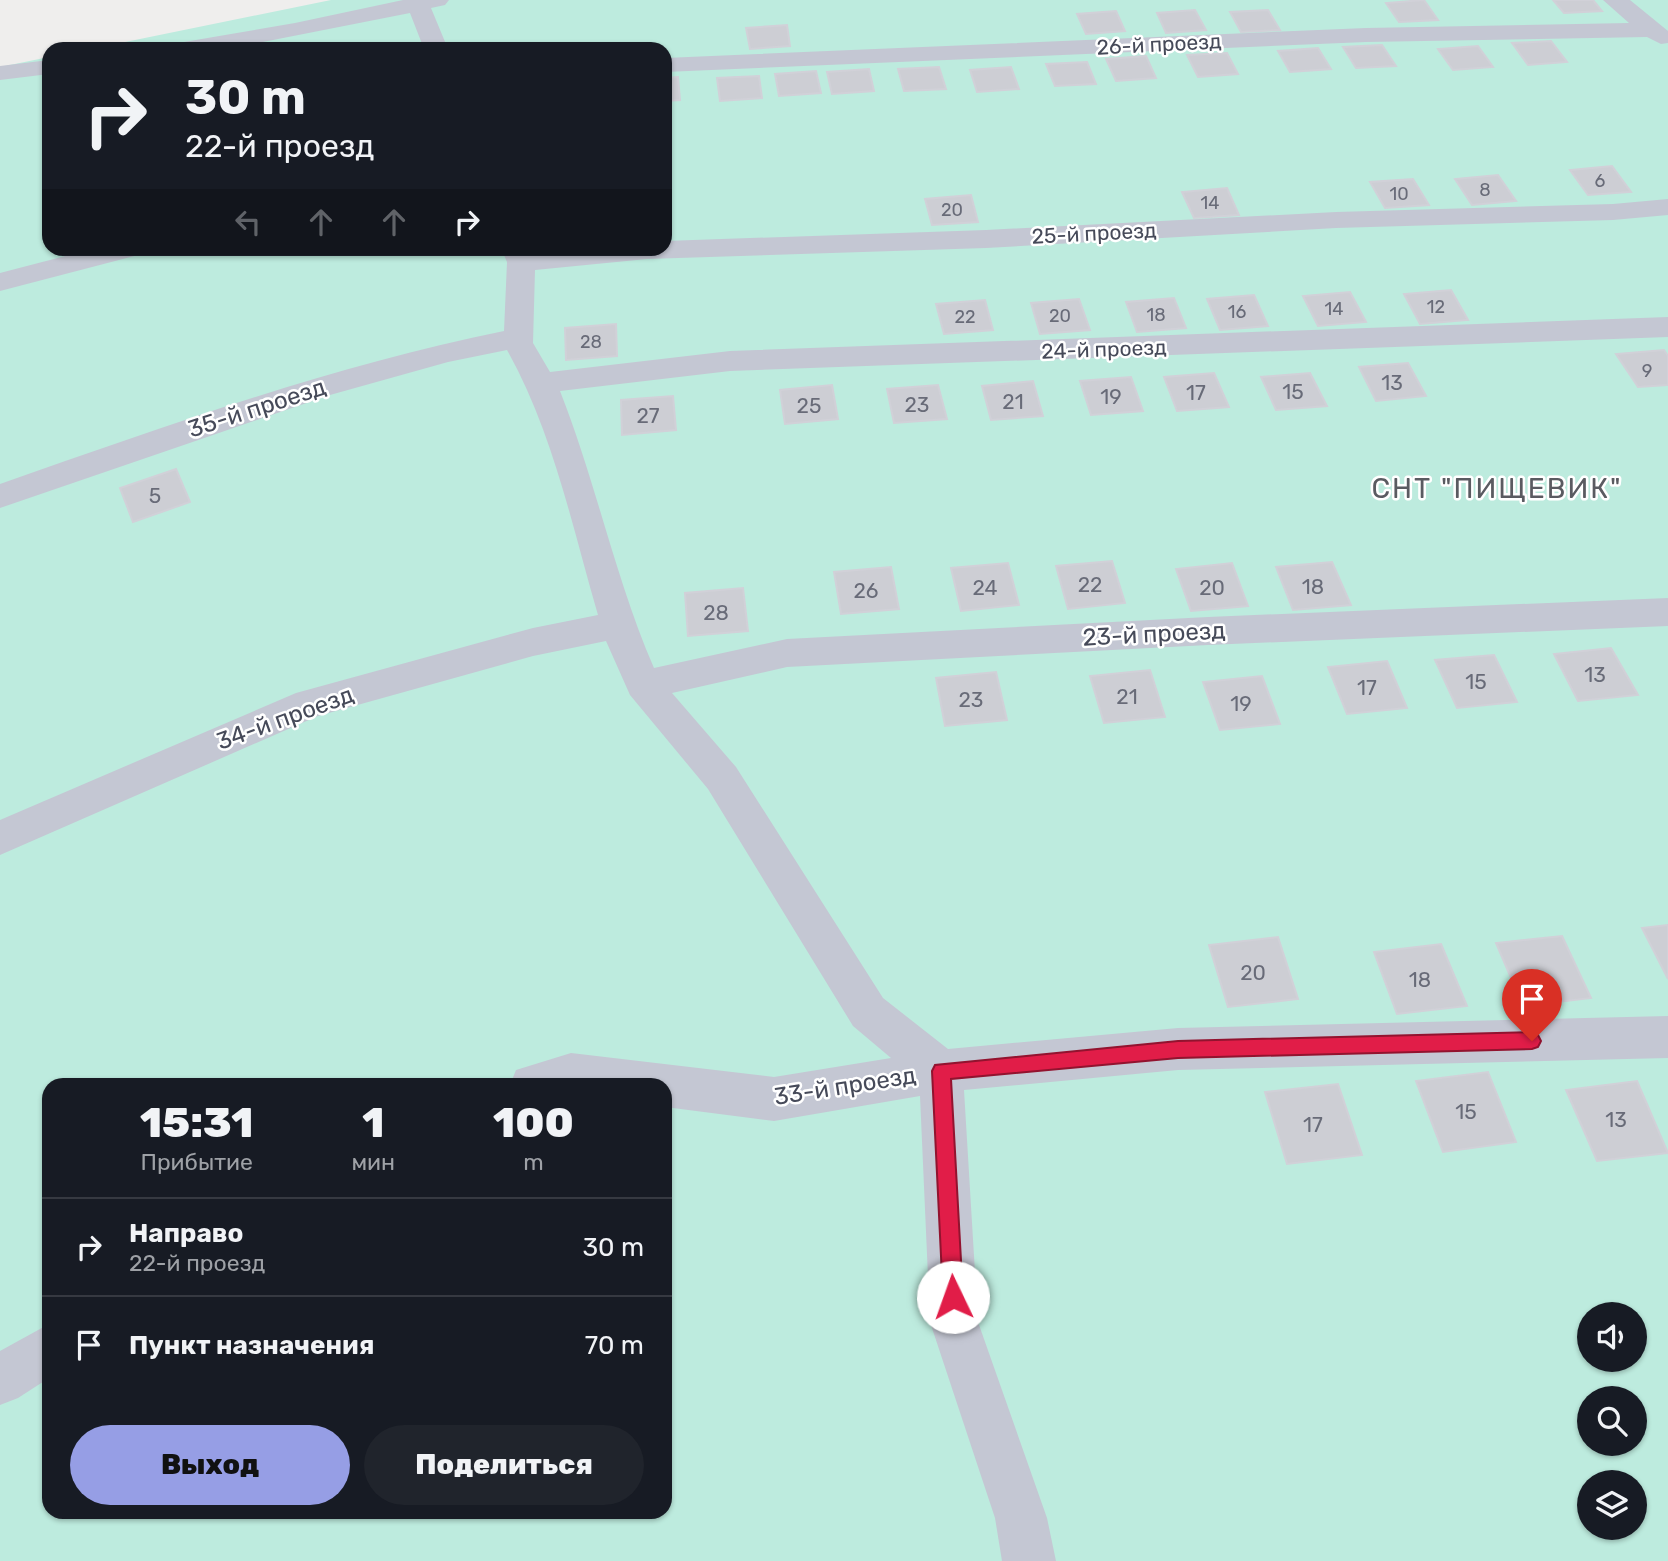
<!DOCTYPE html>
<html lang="ru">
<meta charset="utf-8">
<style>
:root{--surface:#171b24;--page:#20242c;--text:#f1f3f6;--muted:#9ea1a6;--line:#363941;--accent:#969ee5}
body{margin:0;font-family:Rubik,sans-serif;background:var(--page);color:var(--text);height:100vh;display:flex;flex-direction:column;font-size:26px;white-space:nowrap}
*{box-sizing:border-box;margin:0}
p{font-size:23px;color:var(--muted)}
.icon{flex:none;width:38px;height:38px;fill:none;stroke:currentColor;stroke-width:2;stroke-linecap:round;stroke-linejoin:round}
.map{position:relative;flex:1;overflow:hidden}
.sheet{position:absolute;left:42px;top:1078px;width:630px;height:441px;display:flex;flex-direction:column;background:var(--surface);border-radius:21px;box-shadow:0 2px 5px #0004}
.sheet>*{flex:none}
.top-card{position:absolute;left:42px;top:42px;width:630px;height:214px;border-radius:21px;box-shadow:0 2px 5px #0004;background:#171b24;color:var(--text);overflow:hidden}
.tools{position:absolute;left:1577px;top:1302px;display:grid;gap:14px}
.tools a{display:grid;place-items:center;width:70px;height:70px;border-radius:50%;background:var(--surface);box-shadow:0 2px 5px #0004;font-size:35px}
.pin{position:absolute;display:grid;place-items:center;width:60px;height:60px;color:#fff;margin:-72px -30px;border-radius:50% 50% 50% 0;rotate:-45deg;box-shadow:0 0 7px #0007}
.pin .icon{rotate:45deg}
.me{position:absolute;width:77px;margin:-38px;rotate:357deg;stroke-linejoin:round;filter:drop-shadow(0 0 5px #0008)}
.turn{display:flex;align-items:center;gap:24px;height:147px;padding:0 28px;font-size:32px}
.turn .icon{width:91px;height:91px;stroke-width:2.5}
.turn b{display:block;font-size:49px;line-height:60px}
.lanes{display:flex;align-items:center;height:66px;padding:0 28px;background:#0003;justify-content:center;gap:35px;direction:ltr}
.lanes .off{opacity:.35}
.eta{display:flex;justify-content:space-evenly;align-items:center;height:119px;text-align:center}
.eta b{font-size:42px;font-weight:800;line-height:49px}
.cta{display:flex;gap:14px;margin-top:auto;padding:14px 28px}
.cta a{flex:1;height:80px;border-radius:42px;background:var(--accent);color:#111;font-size:28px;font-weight:800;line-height:80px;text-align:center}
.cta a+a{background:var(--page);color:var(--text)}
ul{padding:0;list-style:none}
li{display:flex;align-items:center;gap:21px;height:98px;padding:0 28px;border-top:2px solid var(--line)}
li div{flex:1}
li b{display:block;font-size:26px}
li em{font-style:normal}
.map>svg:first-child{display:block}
.green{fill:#bdebde;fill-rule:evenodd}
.building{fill:#cdced4;stroke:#d1d1d8;stroke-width:2}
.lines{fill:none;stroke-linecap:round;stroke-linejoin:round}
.minor{fill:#c4c7d3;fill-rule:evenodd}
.route{fill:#e11d48;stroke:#92132f;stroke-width:2}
.labels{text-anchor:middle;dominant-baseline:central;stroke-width:5;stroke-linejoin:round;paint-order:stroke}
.far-number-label{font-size:18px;fill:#686b78}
.far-street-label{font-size:21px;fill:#464a59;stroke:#fff}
.number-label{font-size:21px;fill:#686b78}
.street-label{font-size:24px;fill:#464a59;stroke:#fff}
.quarter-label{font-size:28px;letter-spacing:2px;fill:#5a5b61;stroke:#fff}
</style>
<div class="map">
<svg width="1668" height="1561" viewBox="0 0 1668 1561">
<rect width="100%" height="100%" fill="#efeeed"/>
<!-- green -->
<path class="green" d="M331 0H1668V1561H0V67L49 57V248H665V49H91ZM49 1085H665V1512H49ZM1589 1314H1634V1360H1589ZM1589 1398H1634V1444H1589ZM1589 1482H1634V1528H1589Z"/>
<!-- building -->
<g class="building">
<polygon points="1424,0 1438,20 1399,22 1386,3"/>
<polygon points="1553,0 1593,0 1602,11 1564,13"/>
<polygon points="1195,10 1206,30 1166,33 1157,13"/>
<polygon points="1268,10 1280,30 1241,32 1230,12"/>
<polygon points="1116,11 1125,31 1086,34 1077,14"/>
<polygon points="787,25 790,46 750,49 746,28"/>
<polygon points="1551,41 1567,62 1528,65 1512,43"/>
<polygon points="1382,45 1396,66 1356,68 1343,47"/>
<polygon points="1478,46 1493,67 1453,70 1438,49"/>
<polygon points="1318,48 1331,69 1290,72 1278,51"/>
<polygon points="1227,53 1238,74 1198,77 1187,55"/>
<polygon points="1146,56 1156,78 1116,81 1106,59"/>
<polygon points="1087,62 1096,84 1055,86 1046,64"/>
<polygon points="939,67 946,89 904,91 898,69"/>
<polygon points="1011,67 1019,89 977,92 970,70"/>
<polygon points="869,69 874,91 832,94 827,72"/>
<polygon points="816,71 821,93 779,96 775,74"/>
<polygon points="759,76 762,98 720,101 717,78"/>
<polygon points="678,77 680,100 665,101 665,78"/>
<polygon points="1612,166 1631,192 1588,195 1570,170"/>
<polygon points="1498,175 1516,201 1472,205 1455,179"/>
<polygon points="1413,179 1429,205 1385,208 1370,182"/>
<polygon points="1227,188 1239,215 1194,218 1182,192"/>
<polygon points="971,195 978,222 932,225 925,199"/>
<polygon points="1451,290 1468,320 1420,324 1404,294"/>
<polygon points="1350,292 1366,322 1318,326 1303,296"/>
<polygon points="1254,295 1268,326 1220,330 1207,299"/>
<polygon points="1174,298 1186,328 1137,332 1126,302"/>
<polygon points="1079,299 1090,330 1040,334 1031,303"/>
<polygon points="985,300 993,330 944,334 936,304"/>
<polygon points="616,324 617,356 566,360 565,328"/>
<polygon points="1664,350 1668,356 1668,385 1638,387 1616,354"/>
<polygon points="1408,363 1426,396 1376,401 1359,367"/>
<polygon points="1214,373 1229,407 1177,411 1164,377"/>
<polygon points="1310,373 1327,406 1276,410 1261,377"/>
<polygon points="1131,377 1143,411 1091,415 1080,381"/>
<polygon points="1033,381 1043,416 991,420 982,386"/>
<polygon points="832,385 838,419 785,424 780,390"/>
<polygon points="938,385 947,419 894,423 887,389"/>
<polygon points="673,396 676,430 622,435 621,400"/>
<polygon points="176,469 190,502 133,522 120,488"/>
<polygon points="1112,561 1125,603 1068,609 1056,566"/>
<polygon points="1332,562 1351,605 1293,610 1276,567"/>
<polygon points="1008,563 1019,605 961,611 951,568"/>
<polygon points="1232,563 1248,606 1191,611 1176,569"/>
<polygon points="891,567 899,609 841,614 834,572"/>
<polygon points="743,588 748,631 688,636 685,593"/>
<polygon points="1611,648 1638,695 1578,701 1554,654"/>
<polygon points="1494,655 1517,702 1457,708 1435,660"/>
<polygon points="1387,661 1407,708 1347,714 1328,667"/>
<polygon points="1150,670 1165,717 1104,723 1090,676"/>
<polygon points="996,672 1007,720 945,726 936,678"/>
<polygon points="1262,676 1280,724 1220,730 1203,682"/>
<polygon points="1668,925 1668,979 1642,928"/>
<polygon points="1562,936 1591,998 1523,1006 1496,943"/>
<polygon points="1278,937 1298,999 1228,1007 1209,945"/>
<polygon points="1441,944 1467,1006 1397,1014 1374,952"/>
<polygon points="1488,1072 1516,1142 1443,1152 1416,1081"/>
<polygon points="1637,1081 1668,1153 1597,1161 1566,1090"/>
<polygon points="1338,1084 1362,1155 1287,1164 1265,1092"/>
</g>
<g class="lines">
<!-- minor -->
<g class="minor">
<polygon points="403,0 449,0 445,5 431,8 448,49 424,49 410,13 227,49 172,49 175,44 184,42 295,23"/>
<polygon points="1603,0 1630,0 1668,31 1668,43 1661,44 1647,37 1366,42 665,72 665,58 1366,28 1629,23"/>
<polygon points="49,60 49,74 0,80 0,66"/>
<path d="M1668 199V215L1613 220 1336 228 986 248 647 259 535 270 533 343 550 372 730 351 1668 317V337L730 371 560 391C596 482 615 578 654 668L787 639 1208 617 1668 598V626L1208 645 787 667 672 693 736 767 883 998 948 1049 1178 1028 1668 1016V1058L1178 1070 964 1090 978 1322 1047 1518 1056 1561H1002L995 1518 930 1322 920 1096 774 1121 665 1107V1085H510L516 1070 571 1053 774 1077 891 1058 853 1026 708 789 630 695 606 641 533 656 318 716 0 855V820L296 693 533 628 598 615C572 526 553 432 507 350L448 362 330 395 0 508V484C166 426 331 366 504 331L507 262 501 248H529L531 252 570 248H665V241L986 230 1336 212 1613 204Z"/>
<polygon points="96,248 146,248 142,254 0,291 0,273"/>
<polygon points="49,1324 49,1378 18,1398 0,1405 0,1351"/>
</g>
</g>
<!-- route -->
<polygon class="route" points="1532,1032 1538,1035 1541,1041 1538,1047 1532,1049 1178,1058 951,1079 963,1297 960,1304 953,1307 946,1304 943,1297 932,1071 935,1065 1178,1041"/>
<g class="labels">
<!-- far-number labels -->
<g class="far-number-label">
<text x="1600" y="181">6</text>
<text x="1485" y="190">8</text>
<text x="1399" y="194">10</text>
<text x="1210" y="203">14</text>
<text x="952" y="210">20</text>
<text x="1436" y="307">12</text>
<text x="1334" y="309">14</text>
<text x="1237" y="312">16</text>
<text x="1156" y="315">18</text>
<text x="1060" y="316">20</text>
<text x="965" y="317">22</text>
<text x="591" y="342">28</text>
<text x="1647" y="371">9</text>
</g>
<!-- far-street labels -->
<g class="far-street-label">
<text transform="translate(1159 44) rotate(-3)">26-й проезд</text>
<text transform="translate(1094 233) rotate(-3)">25-й проезд</text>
<text transform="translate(1104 349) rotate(-2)">24-й проезд</text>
</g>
<!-- number labels -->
<g class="number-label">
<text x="1392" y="382">13</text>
<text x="1293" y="391">15</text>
<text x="1196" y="392">17</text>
<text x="1111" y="396">19</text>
<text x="1013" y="401">21</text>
<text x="917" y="404">23</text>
<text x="809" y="405">25</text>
<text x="648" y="415">27</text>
<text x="155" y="495">5</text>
<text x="1090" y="584">22</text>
<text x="1313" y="586">18</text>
<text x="985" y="587">24</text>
<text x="1212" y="587">20</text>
<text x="866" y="590">26</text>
<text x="716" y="612">28</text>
<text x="1595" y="674">13</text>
<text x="1476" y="681">15</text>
<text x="1367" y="687">17</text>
<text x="1127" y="696">21</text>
<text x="971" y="699">23</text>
<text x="1241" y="703">19</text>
<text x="1253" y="972">20</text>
<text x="1420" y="979">18</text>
<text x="1466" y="1111">15</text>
<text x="1616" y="1119">13</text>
<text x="1313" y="1124">17</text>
</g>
<!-- street labels -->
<g class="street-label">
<text transform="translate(257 408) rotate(-18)">35-й проезд</text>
<text transform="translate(1154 634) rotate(-3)">23-й проезд</text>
<text transform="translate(285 718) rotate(-20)">34-й проезд</text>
<text transform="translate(845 1086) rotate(-9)">33-й проезд</text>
</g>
<!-- quarter labels -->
<g class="quarter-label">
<text x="1497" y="488">СНТ "ПИЩЕВИК"</text>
</g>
</g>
</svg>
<div class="tools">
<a><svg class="icon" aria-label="sound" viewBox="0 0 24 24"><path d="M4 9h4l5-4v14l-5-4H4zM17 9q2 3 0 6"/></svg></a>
<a><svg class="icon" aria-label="search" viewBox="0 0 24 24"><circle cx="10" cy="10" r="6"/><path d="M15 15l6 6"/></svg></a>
<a><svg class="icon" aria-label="layers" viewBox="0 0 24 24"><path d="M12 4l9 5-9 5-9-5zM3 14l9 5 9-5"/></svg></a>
</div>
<div class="pin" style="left:1532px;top:1041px;background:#d93025"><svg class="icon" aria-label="arrive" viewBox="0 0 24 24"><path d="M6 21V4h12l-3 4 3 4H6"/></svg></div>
<svg class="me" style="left:953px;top:1297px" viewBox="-20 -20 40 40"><circle r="19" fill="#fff"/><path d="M0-13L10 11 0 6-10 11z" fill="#e11d48"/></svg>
<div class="top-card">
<div class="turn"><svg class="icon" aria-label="right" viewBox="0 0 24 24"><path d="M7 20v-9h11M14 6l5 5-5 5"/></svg><div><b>30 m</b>22-й проезд</div></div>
<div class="lanes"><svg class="icon off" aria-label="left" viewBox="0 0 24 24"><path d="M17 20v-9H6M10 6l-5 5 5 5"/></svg><svg class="icon off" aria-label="ahead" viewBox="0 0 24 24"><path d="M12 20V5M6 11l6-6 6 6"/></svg><svg class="icon off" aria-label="ahead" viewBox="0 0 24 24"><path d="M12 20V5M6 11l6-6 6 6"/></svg><svg class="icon" aria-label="right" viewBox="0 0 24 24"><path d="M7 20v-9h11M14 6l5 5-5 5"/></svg></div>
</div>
<section class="sheet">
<div class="eta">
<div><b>15:31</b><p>Прибытие</p></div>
<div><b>1</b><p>мин</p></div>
<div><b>100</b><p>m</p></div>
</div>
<ul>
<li><svg class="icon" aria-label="right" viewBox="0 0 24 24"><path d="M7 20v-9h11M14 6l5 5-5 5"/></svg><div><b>Направо</b><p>22-й проезд</p></div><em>30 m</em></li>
<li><svg class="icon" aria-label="arrive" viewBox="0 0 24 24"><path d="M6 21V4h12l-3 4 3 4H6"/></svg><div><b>Пункт назначения</b></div><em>70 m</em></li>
</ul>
<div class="cta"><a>Выход</a><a>Поделиться</a></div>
</section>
</div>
